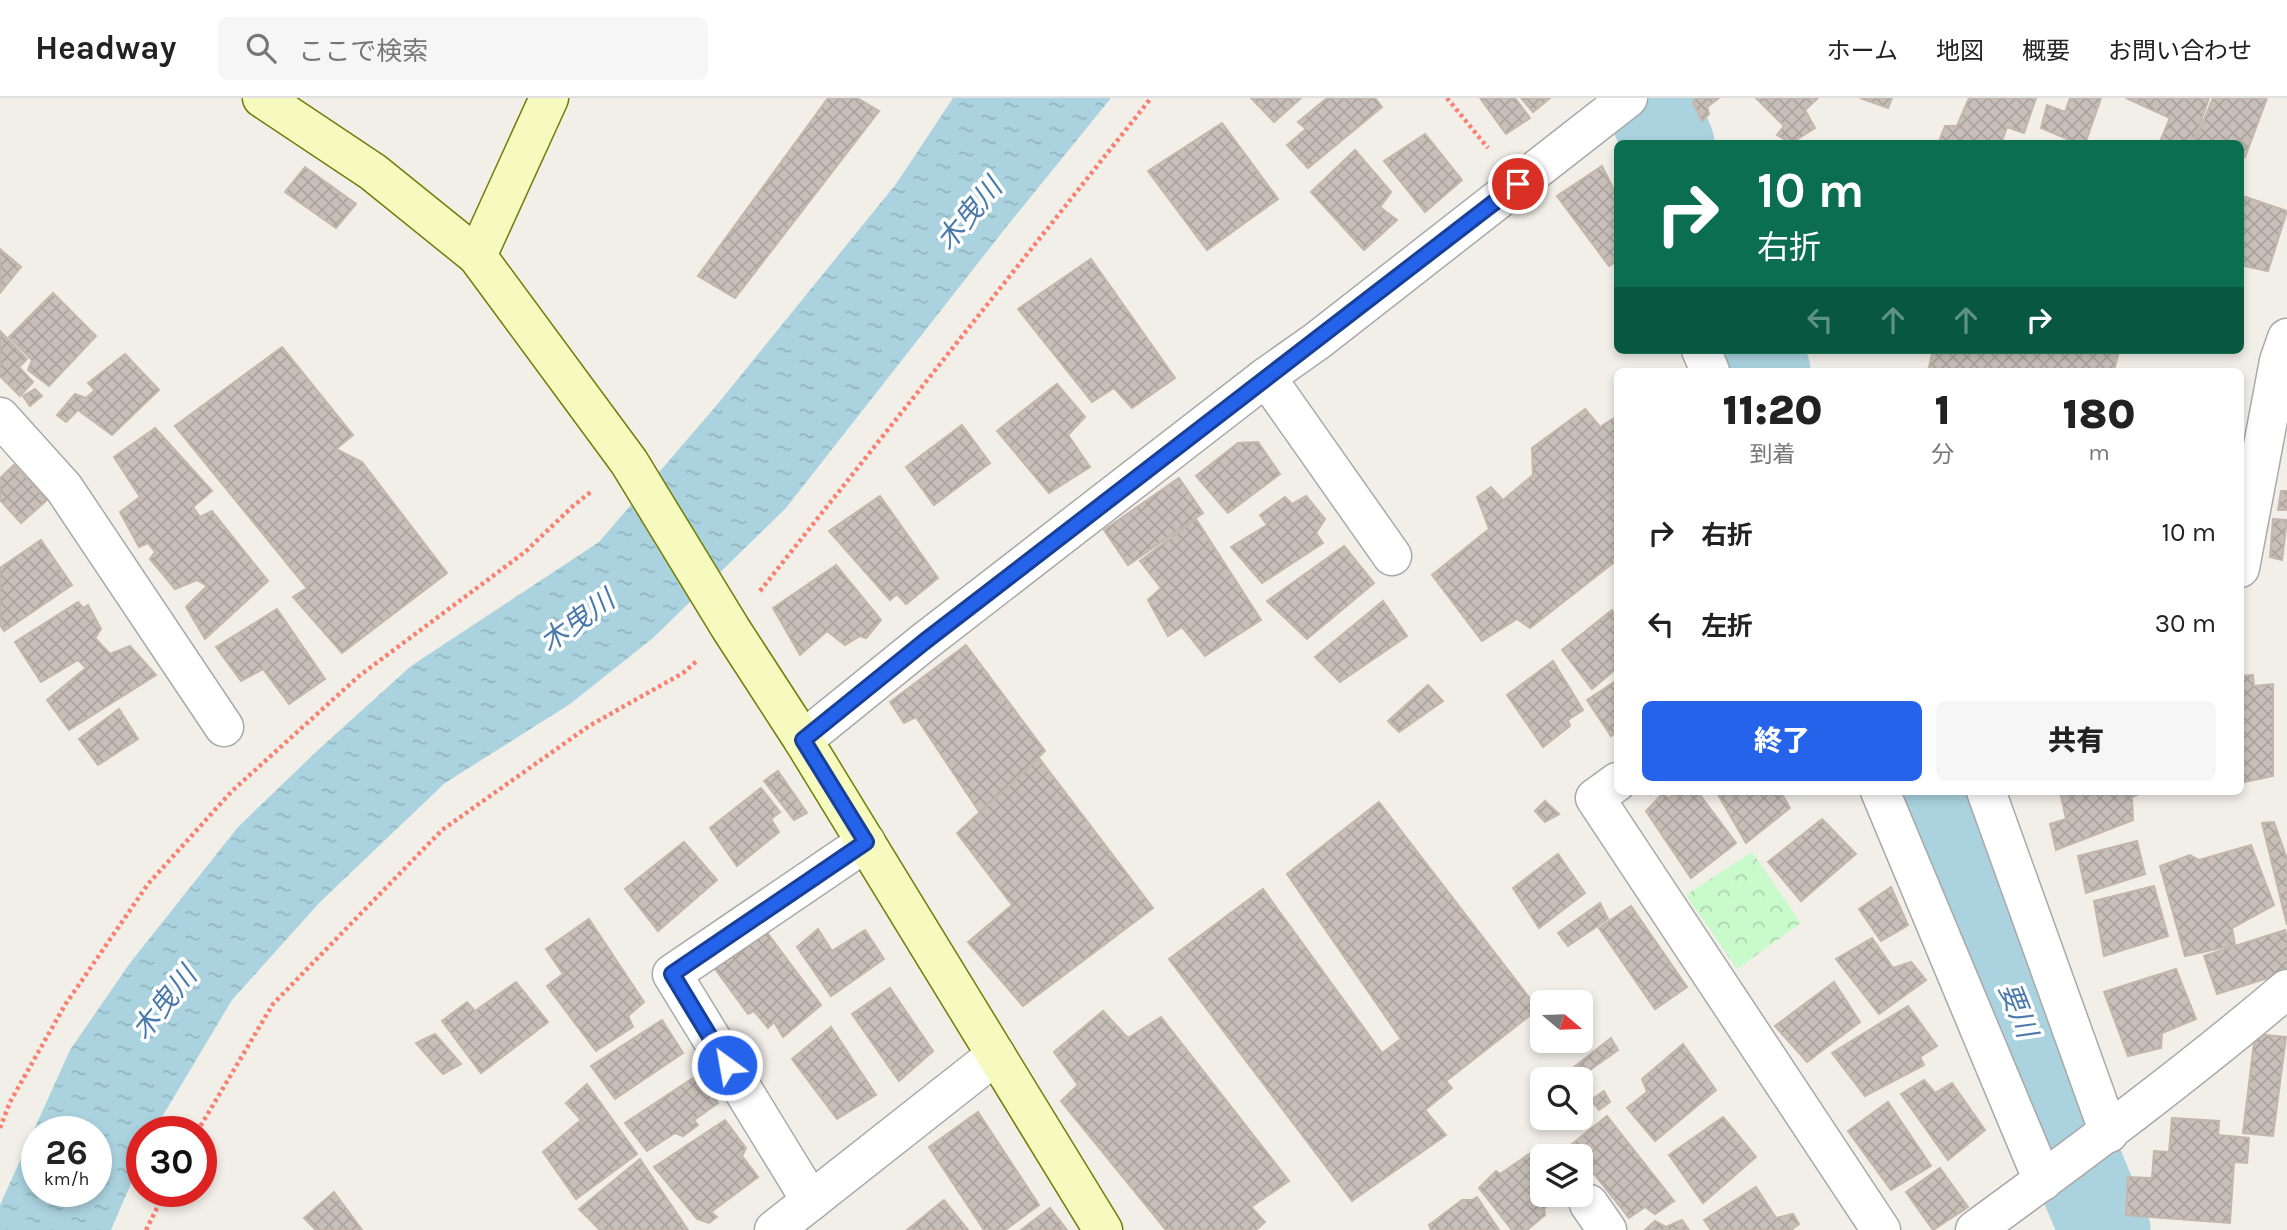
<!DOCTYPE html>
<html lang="ja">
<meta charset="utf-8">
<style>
:root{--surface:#fff;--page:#f6f6f6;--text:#222;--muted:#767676;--line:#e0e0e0;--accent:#2563eb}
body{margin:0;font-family:Karla,"Noto Sans JP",sans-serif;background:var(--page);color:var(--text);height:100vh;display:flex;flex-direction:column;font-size:26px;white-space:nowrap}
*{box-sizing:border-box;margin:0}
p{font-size:23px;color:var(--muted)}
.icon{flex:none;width:38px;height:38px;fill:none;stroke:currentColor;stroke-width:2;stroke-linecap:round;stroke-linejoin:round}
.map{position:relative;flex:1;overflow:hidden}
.drawer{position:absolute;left:1614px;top:270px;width:630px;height:427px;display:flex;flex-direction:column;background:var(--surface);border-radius:10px;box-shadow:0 4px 10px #0003}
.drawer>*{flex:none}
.banner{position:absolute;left:1614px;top:42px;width:630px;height:214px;border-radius:10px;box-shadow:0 4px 10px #0003;background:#0b6e4f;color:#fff;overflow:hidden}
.needle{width:46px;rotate:109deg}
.controls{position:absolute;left:1530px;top:892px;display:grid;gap:14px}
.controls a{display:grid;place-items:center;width:63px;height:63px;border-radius:10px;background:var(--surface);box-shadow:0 4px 10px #0003;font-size:35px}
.speed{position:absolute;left:21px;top:1018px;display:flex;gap:14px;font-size:35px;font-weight:700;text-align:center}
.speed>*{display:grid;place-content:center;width:91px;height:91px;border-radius:50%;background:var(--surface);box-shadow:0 4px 10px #0003;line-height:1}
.speed small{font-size:18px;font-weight:400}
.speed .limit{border:10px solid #d22;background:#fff;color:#111}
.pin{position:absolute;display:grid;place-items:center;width:60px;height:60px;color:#fff;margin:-30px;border:4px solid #fff;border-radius:50%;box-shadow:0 2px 7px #0007}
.me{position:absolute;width:77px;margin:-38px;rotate:328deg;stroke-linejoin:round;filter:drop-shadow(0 0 5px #0008)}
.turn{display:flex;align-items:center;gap:24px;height:147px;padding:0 28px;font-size:32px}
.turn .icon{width:91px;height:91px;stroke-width:2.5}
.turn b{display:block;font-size:49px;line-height:60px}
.lanes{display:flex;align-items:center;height:66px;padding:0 28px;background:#0003;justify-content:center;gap:35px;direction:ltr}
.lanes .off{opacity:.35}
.eta{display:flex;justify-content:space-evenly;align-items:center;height:119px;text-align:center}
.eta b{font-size:42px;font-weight:800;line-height:49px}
.button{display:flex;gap:14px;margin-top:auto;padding:14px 28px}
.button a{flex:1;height:80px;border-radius:10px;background:var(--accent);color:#fff;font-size:28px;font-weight:800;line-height:80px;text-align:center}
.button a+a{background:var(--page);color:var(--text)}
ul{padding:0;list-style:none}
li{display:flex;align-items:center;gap:21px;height:91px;padding:0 28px}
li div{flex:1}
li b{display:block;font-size:26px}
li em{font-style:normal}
header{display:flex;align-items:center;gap:42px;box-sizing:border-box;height:98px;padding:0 35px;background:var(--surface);border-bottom:2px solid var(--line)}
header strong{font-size:33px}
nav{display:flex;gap:38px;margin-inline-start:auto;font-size:24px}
.search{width:490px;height:63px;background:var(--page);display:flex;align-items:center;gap:18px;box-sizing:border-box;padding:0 24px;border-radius:10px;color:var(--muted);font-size:26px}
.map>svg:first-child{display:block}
.park{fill:url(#park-crowns)}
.water{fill:url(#water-ripples);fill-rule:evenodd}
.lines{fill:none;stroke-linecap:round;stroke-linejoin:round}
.river{stroke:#aad3df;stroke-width:91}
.building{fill:url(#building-cross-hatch);stroke:#c4b6ab;stroke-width:2}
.street-casing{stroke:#a9a9a9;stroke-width:41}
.secondary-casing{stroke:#707d05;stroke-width:41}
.path{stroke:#fa8072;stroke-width:4.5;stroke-dasharray:3.5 3.5;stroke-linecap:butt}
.street{stroke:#fff;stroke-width:38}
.secondary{stroke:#f7fabf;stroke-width:38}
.route-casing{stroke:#184099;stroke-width:18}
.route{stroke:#2563eb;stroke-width:12}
.labels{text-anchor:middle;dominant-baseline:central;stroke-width:7;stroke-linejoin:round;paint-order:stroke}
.water-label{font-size:28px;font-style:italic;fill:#4a7aab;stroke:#fff}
</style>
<header>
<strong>Headway</strong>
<div class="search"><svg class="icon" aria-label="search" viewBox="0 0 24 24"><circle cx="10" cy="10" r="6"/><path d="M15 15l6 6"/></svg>ここで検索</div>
<nav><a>ホーム</a><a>地図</a><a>概要</a><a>お問い合わせ</a></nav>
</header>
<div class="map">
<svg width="2287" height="1132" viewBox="0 0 2287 1132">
<defs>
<pattern id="park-crowns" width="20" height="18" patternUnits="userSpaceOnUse" patternTransform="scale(1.75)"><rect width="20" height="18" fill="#c8facc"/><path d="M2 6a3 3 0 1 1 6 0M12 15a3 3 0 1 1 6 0" fill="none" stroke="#acd6af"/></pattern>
<pattern id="water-ripples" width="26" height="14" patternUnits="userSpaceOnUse" patternTransform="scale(1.75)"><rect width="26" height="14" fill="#aad3df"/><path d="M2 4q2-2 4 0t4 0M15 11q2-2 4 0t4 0" fill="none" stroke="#92b5bf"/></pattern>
<pattern id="building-cross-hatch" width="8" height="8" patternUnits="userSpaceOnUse" patternTransform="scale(1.75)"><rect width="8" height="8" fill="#c7bfb8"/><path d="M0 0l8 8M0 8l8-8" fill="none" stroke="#aba49e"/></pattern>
</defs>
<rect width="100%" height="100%" fill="#f2efe9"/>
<!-- park -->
<polygon class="park" points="1752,754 1801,825 1737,871 1686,797"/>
<!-- water -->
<path class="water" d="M953 0H1111L1007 128 786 410 653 540 570 606 445 685 320 804 232 902 153 1034H142V1060L111 1132H0V1107L70 952 130 865 238 729 318 652 411 568 599 444 716 308 896 86ZM37 1034H96V1094H37Z"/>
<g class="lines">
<!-- river -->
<g class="river">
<polyline points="1648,0 1669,46"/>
<polyline points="1756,252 1765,273"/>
<polyline points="1930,693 2087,1090 2105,1132"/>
</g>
</g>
<!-- building -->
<g class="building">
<polygon points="828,0 857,0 879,13 735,200 698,178"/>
<polygon points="1251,0 1301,0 1274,24"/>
<polygon points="1327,0 1375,0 1382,9 1308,70 1287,47 1306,31 1298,24"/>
<polygon points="1480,0 1515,0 1530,20 1506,36"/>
<polygon points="1521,0 1550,0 1533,14"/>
<polygon points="1696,0 1719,0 1707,9 1709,16 1702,23 1693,4"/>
<polygon points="1756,0 1818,0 1805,12 1815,30 1791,45 1777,37 1784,28"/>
<polygon points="1860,0 1892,0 1888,10"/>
<polygon points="1969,0 2036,0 2024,35 2007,29 2001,46 1938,46 1945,28 1957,28"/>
<polygon points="2070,0 2101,0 2085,46 2079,46 2041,30 2047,7 2065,14"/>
<polygon points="2126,0 2209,0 2193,46 2159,46 2170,20"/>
<polygon points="2213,0 2267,0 2245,59 2240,58 2240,46 2194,46"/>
<polygon points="1222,25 1278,101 1207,152 1148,73"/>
<polygon points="1425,36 1462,82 1425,114 1384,63"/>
<polygon points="1355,52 1391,94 1380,109 1397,122 1364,152 1311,94"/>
<polygon points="1602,68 1617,98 1617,163 1609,168 1557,98"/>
<polygon points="305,69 356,106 336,130 285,94"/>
<polygon points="2240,97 2287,113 2268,173 2240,167"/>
<polygon points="0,151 21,169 0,195"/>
<polygon points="1091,161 1175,280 1132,310 1114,290 1092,304 1018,211"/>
<polygon points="53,195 96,238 49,288 28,272 32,262 9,239"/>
<polygon points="0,233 27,261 19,269 33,284 20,298 0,278"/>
<polygon points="282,249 353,337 336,351 362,364 447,475 342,555 293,499 307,490 175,328"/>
<polygon points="1933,252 2119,252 2114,273 1928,273"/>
<polygon points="125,256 159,292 112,337 78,312 66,324 57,317 75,296 86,300 95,292 88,285"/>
<polygon points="1057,286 1085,319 1068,337 1090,369 1049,395 997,333"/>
<polygon points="35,291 42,298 30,308 23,298"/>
<polygon points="1585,311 1600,329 1617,318 1617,462 1530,530 1517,521 1482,543 1432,477 1489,431 1477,399 1491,389 1503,402 1533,377 1532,350"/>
<polygon points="962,327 990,365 934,407 906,369"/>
<polygon points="155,330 212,393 193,409 200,419 212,413 268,483 205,541 186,509 207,488 197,482 175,491 150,461 155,454 148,445 139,449 120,414 140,399 114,359"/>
<polygon points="1258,344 1280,376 1228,415 1196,378 1238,345"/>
<polygon points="14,367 47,402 21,425 0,402 0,380"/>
<polygon points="1179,380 1203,415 1128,467 1104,432"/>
<polygon points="2281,393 2287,393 2287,412 2278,412"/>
<polygon points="880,398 938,480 906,506 897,496 890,502 829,433"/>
<polygon points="1306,398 1325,421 1316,435 1323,445 1262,485 1231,449 1267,427 1260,417 1285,399 1292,406"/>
<polygon points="1196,421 1261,522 1205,558 1182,529 1168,538 1148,502 1161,490 1140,463"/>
<polygon points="2273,421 2287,422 2282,462 2270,459"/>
<polygon points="41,442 72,487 4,533 0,527 0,470"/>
<polygon points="1344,448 1374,485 1307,541 1267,503"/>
<polygon points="836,467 881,522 866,540 860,538 845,547 827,533 800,557 773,510"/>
<polygon points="1383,503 1407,538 1340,584 1315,559"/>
<polygon points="78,504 83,510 88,507 101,531 95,540 110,556 130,548 156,577 69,632 47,602 86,570 78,562 41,584 15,544"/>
<polygon points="277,511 325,581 289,606 263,571 241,583 216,549"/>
<polygon points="1612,512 1617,519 1617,570 1592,591 1562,552"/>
<polygon points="966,547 1045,653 980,715 916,619 904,625 890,604"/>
<polygon points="1553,563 1583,612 1568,622 1570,628 1543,649 1507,597"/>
<polygon points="2253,577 2254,588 2273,586 2273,678 2240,685 2240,578"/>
<polygon points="1617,582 1617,634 1611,638 1587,602"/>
<polygon points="1428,587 1443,603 1399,634 1388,623"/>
<polygon points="119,611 138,641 98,667 79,641"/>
<polygon points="1039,660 1153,810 1023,908 968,844 1012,807 957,735"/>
<polygon points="778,673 807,715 794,722 764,683"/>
<polygon points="761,690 780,714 771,721 779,734 737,768 710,730"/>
<polygon points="1679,693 1697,693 1736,745 1691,780 1646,713 1664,694 1668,700"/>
<polygon points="1716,693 1780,693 1790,710 1746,745"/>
<polygon points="2060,693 2145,693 2132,699 2133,722 2056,752 2050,726 2066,721"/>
<polygon points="1545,703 1559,716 1545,724 1535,713"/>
<polygon points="1379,704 1538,911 1446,983 1452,990 1425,1012 1446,1037 1352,1103 1169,861 1263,791 1382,955 1401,941 1287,776"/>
<polygon points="1822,721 1856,756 1801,803 1768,764"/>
<polygon points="2274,724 2287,761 2287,827 2262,725"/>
<polygon points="2137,743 2145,776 2086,795 2078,758"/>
<polygon points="684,744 717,782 658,833 625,791"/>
<polygon points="2251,747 2274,807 2232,830 2235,847 2185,858 2160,768 2190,757 2199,762"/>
<polygon points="1558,756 1585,795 1539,830 1513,790"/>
<polygon points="2154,788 2168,838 2104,858 2094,803"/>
<polygon points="1891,789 1908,827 1881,843 1859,811"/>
<polygon points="1600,805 1608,821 1568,848 1558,835"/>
<polygon points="1631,808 1687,889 1655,911 1599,830"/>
<polygon points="589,821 644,904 628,918 633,929 596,953 547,888 563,876 546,851"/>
<polygon points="818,831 832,853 865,832 884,861 831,898 797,849"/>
<polygon points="2285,832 2287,839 2287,874 2217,896 2204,858"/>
<polygon points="766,833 821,907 783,939 774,924 768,930 754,913 748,916 713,868"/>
<polygon points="1872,840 1893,870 1911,864 1926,882 1879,916 1836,861"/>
<polygon points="2176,871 2196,921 2162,935 2161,950 2128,958 2104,894"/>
<polygon points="516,884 548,924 481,975 442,923 467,904 475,913"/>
<polygon points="1834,884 1860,924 1807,964 1775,928"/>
<polygon points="890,890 933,953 899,983 852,916"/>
<polygon points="1908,908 1937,948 1920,959 1924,967 1865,998 1832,955"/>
<polygon points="1103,913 1128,940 1161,919 1289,1083 1251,1109 1265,1124 1256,1132 1166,1132 1061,1003 1078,987 1054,954"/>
<polygon points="662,922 683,955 615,1001 591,968"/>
<polygon points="831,929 876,997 837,1021 792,961"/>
<polygon points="435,936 461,966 443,976 416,945"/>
<polygon points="2255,936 2286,939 2273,1038 2243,1035"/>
<polygon points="1611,940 1618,952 1576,982 1569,973"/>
<polygon points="1683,946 1716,992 1655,1043 1627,1010 1647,994 1642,981"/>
<polygon points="696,978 718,1005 694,1022 698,1027 683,1038 675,1035 647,1053 625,1025"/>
<polygon points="1924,982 1935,995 1952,985 1985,1032 1948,1062 1901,996"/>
<polygon points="587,986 637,1056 576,1101 543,1054 581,1022 566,1005"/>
<polygon points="1604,993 1610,1004 1599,1012 1591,1002"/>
<polygon points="1888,1004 1931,1068 1891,1092 1848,1033"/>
<polygon points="978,1014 1039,1107 1005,1132 984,1132 929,1049"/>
<polygon points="1607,1018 1674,1103 1655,1116 1645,1109 1629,1120 1571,1047"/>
<polygon points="1723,1019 1756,1059 1703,1105 1669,1057"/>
<polygon points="2172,1020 2219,1023 2218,1037 2249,1040 2247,1065 2234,1064 2230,1125 2126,1117 2128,1079 2152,1080 2154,1053 2169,1054"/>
<polygon points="725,1022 746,1050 742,1058 758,1079 711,1114 717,1119 709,1125 697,1121 654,1069"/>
<polygon points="1532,1054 1542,1067 1542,1097 1552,1097 1554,1099 1544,1111 1545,1117 1527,1132 1512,1132 1479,1090 1496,1073 1500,1076"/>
<polygon points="640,1061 688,1132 600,1132 579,1111"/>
<polygon points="1940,1070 1968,1109 1933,1132 1906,1094"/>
<polygon points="1756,1089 1776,1120 1793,1116 1799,1126 1791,1132 1711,1132 1704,1122"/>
<polygon points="334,1094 362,1132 316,1132 304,1120"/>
<polygon points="1477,1099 1499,1132 1431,1132 1429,1127 1462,1102 1472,1102"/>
<polygon points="944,1102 968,1132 907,1132"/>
<polygon points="1050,1110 1067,1132 1021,1132"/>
<polygon points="1682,1122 1689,1132 1645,1132 1655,1123 1666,1129"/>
</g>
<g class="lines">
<defs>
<g id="street">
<polyline points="1701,252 1710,273"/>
<polyline points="1266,279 1392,458"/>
<polyline points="0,319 64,390 224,629"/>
<polyline points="2240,470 2279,263 2287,240"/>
<polyline points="803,642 924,544 1266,279 1317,243 1628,0"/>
<polyline points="1617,684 1595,700 1881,1132"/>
<polyline points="1880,693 2043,1083"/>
<polyline points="1986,693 2109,1035"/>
<polyline points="811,1103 672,876 866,744"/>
<polyline points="1589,1106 1607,1132"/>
<polyline points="774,1132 996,957"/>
<path d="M1975 1132C2082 1054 2187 976 2287 891"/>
</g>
<g id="secondary">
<polyline points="262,0 373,74 477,158 549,0"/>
<polyline points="477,158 629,364 731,531 803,642 1103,1132"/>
</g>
</defs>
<!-- street casing -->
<use href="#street" class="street-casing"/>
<!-- secondary casing -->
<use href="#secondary" class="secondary-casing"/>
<!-- path -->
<g class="path">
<polyline points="1447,0 1488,50"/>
<polyline points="760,493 1151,0"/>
<polyline points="0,1030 10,1004 65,907 148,786 232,693 359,578 525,454 573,408 592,393"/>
<polyline points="197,1034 273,906 442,732 589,628 683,575 698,562"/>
<polyline points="146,1132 165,1094"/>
</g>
<!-- street -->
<use href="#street" class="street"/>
<!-- secondary -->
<use href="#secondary" class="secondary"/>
</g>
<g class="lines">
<defs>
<polyline id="route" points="727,967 672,876 866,744 803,642 924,544 1518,86"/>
</defs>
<!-- route casing -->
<use href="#route" class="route-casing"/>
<!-- route -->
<use href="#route" class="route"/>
</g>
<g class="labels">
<!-- water labels -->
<g class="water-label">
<text transform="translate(969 116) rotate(-50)">木曳川</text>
<text transform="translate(577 523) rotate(-36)">木曳川</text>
<text transform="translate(164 905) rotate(-51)">木曳川</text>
<text transform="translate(2018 912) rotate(68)">要川</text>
</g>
</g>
</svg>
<div class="controls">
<a><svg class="needle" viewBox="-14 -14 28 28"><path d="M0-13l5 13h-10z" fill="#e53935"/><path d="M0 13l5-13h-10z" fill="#767676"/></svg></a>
<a><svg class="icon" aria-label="search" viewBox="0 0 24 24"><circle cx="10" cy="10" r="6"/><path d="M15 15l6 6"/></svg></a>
<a><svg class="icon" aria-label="layers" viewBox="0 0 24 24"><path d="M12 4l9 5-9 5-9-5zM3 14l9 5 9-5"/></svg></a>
</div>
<div class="speed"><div>26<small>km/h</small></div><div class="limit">30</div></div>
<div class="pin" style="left:1518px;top:86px;background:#d93025"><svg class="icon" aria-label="arrive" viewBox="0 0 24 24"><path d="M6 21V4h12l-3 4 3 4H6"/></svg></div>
<svg class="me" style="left:727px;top:967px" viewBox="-20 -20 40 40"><circle r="17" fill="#2563eb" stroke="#fff" stroke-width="3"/><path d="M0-11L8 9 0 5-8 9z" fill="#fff"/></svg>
<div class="banner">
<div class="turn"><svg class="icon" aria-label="right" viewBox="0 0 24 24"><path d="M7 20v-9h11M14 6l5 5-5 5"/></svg><div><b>10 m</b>右折</div></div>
<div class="lanes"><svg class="icon off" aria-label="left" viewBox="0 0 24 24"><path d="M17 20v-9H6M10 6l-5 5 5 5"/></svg><svg class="icon off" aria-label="ahead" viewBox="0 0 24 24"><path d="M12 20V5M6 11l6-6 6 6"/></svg><svg class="icon off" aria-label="ahead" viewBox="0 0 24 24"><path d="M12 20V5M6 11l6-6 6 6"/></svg><svg class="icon" aria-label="right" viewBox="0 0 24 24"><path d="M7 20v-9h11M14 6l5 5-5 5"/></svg></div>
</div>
<section class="drawer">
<div class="eta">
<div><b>11:20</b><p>到着</p></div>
<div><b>1</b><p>分</p></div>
<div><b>180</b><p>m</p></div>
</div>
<ul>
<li><svg class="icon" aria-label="right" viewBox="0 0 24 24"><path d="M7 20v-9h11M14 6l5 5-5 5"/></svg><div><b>右折</b></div><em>10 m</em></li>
<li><svg class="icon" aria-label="left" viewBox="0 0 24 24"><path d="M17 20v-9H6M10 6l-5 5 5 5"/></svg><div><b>左折</b></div><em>30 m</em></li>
</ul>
<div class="button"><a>終了</a><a>共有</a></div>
</section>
</div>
